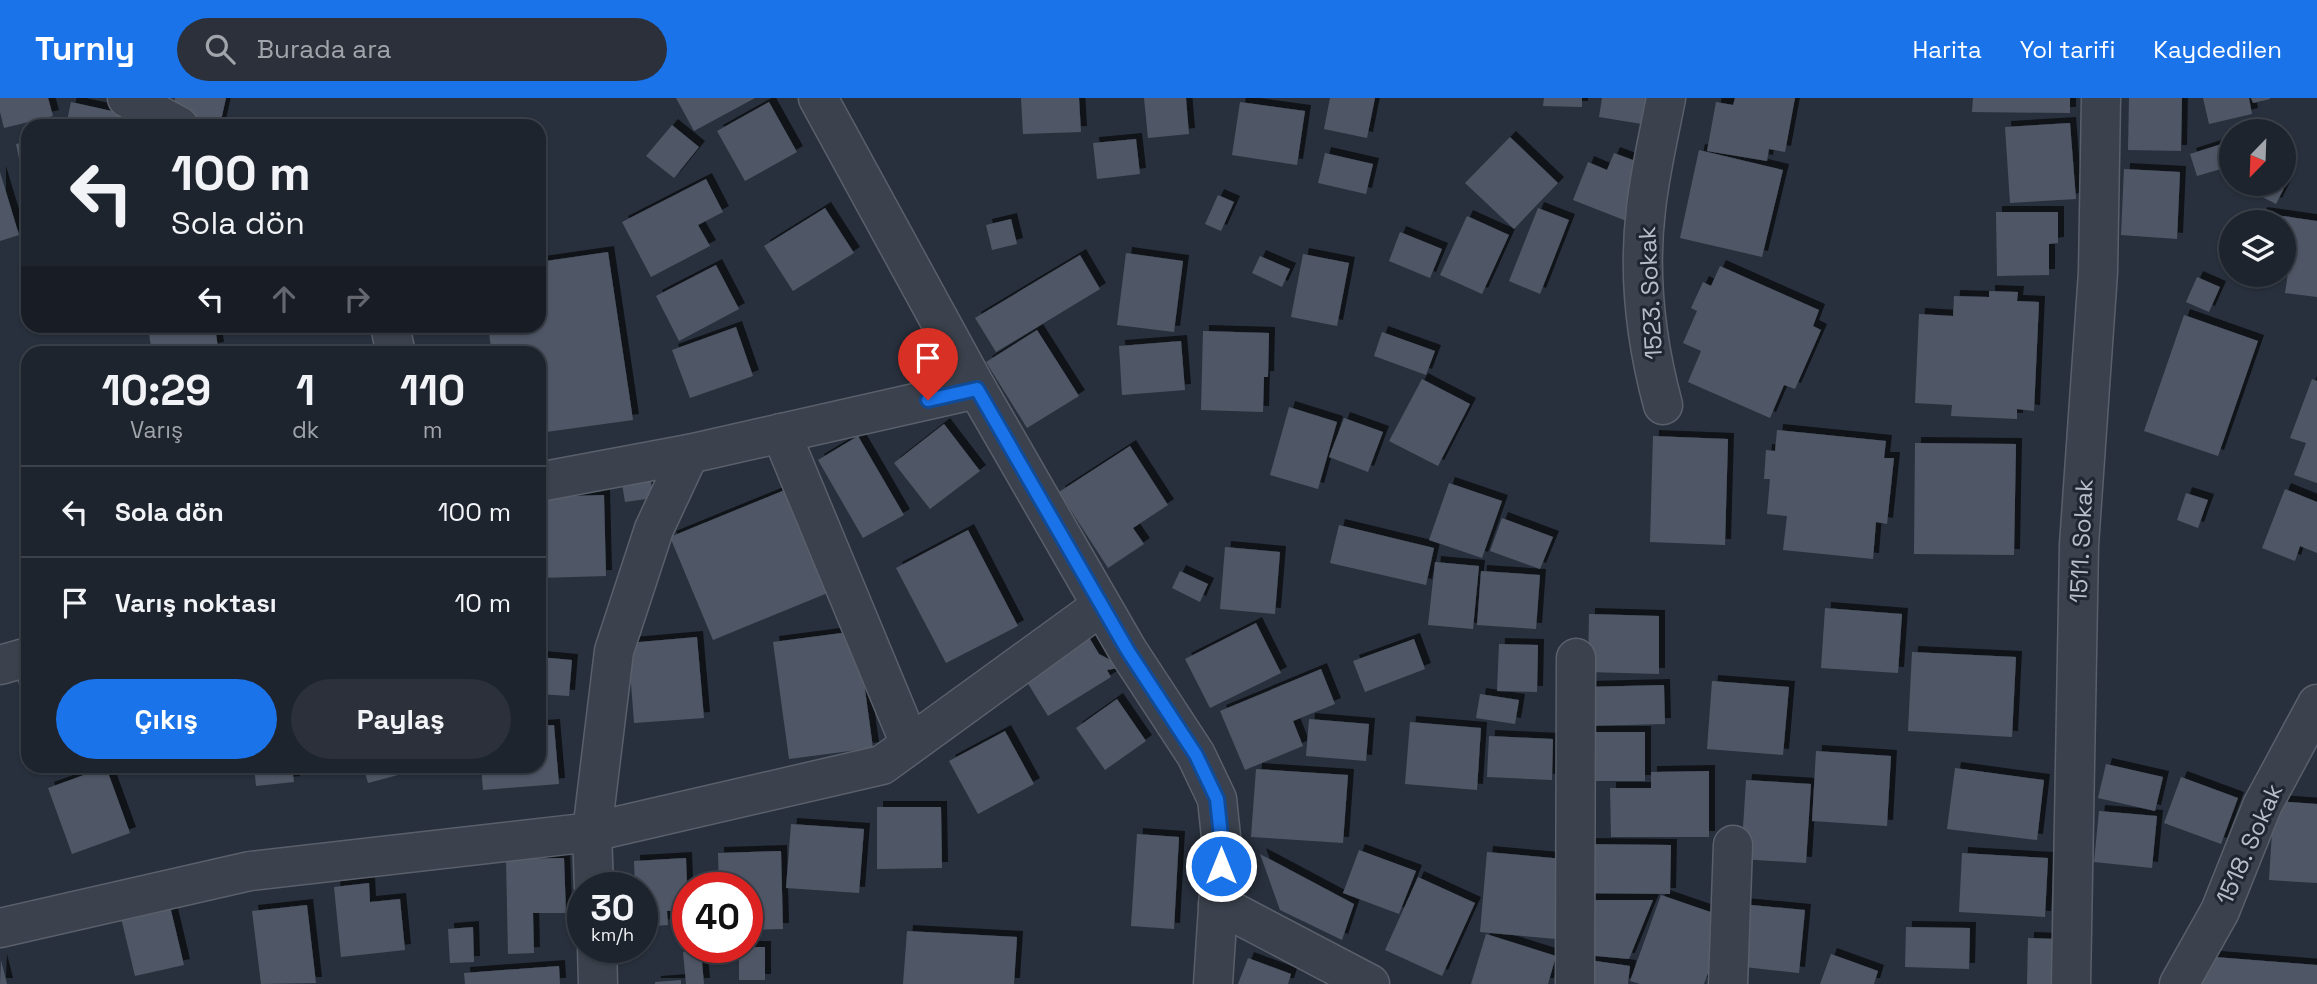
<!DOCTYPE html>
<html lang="tr">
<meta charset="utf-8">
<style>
:root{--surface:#1e242e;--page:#2b303a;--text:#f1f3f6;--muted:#a1a4aa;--line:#3c414a;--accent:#1a73e8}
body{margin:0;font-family:"Space Grotesk",sans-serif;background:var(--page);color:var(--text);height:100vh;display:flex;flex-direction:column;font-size:26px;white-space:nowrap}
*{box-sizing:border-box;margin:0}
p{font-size:23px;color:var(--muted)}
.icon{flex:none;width:38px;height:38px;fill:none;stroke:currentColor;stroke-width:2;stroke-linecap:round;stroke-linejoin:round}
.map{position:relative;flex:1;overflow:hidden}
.drawer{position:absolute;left:21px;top:248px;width:525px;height:427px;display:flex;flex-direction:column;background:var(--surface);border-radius:21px;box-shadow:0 2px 5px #0004,0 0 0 2px var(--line)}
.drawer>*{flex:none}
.top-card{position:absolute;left:21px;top:21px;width:525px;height:214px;border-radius:21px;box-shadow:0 2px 5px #0004,0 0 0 2px var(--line);background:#1e242e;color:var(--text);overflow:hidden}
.needle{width:46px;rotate:203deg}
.buttons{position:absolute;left:2219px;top:21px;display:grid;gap:14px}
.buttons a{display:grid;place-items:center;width:77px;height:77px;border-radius:50%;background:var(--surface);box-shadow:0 2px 5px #0004,0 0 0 2px var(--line);font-size:35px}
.speed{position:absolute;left:567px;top:774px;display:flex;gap:14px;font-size:35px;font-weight:700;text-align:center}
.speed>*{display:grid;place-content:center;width:91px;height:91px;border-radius:50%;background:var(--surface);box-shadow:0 2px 5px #0004,0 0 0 2px var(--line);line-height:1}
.speed small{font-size:18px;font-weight:400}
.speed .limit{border:10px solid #d22;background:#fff;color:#111}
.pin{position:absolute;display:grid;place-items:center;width:60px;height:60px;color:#fff;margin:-72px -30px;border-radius:50% 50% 50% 0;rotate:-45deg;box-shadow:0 0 7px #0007}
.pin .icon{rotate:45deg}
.me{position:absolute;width:77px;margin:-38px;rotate:0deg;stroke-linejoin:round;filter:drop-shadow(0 0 5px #0008)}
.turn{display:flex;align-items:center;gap:24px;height:147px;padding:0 35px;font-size:32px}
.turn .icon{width:91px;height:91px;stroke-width:2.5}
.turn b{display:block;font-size:49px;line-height:60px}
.lanes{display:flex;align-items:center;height:66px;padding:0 35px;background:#0003;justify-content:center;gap:35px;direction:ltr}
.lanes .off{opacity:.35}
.eta{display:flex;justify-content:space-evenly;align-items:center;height:119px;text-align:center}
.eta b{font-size:42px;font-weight:800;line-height:49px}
.primary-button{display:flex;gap:14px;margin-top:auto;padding:14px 35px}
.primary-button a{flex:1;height:80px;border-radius:42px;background:var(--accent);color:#fff;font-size:28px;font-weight:800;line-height:80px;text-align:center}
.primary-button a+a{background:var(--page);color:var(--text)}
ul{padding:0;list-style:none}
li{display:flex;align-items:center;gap:21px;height:91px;padding:0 35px;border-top:2px solid var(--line)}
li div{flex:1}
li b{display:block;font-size:26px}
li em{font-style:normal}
header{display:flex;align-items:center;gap:42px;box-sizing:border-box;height:98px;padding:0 35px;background:var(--accent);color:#fff}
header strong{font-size:33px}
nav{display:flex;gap:38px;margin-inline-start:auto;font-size:24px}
.search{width:490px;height:63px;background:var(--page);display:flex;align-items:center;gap:18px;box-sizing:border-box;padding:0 24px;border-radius:38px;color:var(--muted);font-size:26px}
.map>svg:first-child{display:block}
.building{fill:#4f5765;filter:url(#shadow)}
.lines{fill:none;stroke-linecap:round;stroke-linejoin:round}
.minor-casing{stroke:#5a606b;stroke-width:41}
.tertiary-casing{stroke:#5a606b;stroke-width:41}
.minor{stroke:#3c424d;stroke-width:38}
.tertiary{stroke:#3c424d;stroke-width:38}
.route-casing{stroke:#114b97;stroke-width:18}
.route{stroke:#1a73e8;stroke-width:12}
.labels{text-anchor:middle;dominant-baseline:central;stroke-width:6;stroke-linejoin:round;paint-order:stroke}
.street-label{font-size:24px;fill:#b8bec8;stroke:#212732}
</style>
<header>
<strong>Turnly</strong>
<div class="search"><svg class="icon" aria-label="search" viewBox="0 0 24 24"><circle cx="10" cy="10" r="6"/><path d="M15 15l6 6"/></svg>Burada ara</div>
<nav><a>Harita</a><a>Yol tarifi</a><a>Kaydedilen</a></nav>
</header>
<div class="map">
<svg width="2317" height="886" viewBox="0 0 2317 886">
<defs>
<filter id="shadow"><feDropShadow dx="6" dy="-6" stdDeviation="0" flood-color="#0009"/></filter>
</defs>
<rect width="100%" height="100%" fill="#28303d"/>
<!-- building -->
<g class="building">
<polygon points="0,0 48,0 53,18 4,30 0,14"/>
<polygon points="175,0 226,0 220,27 172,16"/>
<polygon points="676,0 755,0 694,33"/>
<polygon points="1021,0 1079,0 1081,34 1023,36"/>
<polygon points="1144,0 1186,0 1189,36 1148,40"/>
<polygon points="1330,0 1375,0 1367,40 1324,31"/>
<polygon points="1544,0 1582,0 1582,9 1543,8"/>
<polygon points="1602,0 1658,0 1654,28 1599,19"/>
<polygon points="1735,0 1795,0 1785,54 1769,51 1767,63 1707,53 1716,4 1733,7"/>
<polygon points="1973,0 2070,0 2070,15 1972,14"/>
<polygon points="2129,0 2182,0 2181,53 2128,52"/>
<polygon points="2203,0 2249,0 2252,16 2209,26"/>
<polygon points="2251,0 2270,0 2270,1 2253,5"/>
<polygon points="71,4 139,19 137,28 66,28"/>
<polygon points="769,4 797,54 745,83 717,33"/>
<polygon points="1240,4 1305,13 1297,67 1232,57"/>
<polygon points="2070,25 2076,101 2010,105 2005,29"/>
<polygon points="672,27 699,49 674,80 646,58"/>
<polygon points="1510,39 1558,85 1514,131 1465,85"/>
<polygon points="1136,41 1140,76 1097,81 1093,45"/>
<polygon points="28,43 28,95 26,96 16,46"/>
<polygon points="2231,43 2231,68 2197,78 2190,56"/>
<polygon points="1699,52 1783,72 1762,159 1680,140"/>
<polygon points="1325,55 1373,66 1366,96 1318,85"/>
<polygon points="1614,55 1641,65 1634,126 1573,102 1588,64 1607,72"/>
<polygon points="2124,71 2180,74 2177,141 2121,137"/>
<polygon points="0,74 19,137 0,143"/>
<polygon points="706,81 723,114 698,127 710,148 651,179 622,124"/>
<polygon points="2245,86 2286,86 2276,106 2243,89"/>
<polygon points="1218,97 1234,104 1221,133 1205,126"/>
<polygon points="825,110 854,155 793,193 764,148"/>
<polygon points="1538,110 1569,122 1540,196 1509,183"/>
<polygon points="1996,114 2058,114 2058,145 2049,146 2049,177 1997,178"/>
<polygon points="2261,115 2317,123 2317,199 2285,195 2288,175 2284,175 2284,124 2260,124"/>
<polygon points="1467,118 1509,137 1482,196 1440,177"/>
<polygon points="1011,121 1017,146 992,152 986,127"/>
<polygon points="1400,134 1442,151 1430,180 1389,163"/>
<polygon points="608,154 633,322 539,335 539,256 492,256 488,228 539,228 539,164"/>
<polygon points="1126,155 1183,163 1174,234 1117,227"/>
<polygon points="1303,156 1349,165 1337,228 1291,219"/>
<polygon points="1080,157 1100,191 996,254 975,220"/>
<polygon points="1260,158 1290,171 1282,189 1252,175"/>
<polygon points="716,167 739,211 679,243 656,198"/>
<polygon points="1720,168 1819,212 1813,228 1821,232 1795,291 1784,287 1770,320 1688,284 1701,253 1683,245 1697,213 1691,210 1703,184 1711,188"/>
<polygon points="2197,179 2220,189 2209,214 2186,204"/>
<polygon points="1989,193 2018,194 2017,203 2039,204 2034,313 2017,311 2017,321 1951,318 1952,307 1915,305 1919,216 1953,218 1954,198 1989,199"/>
<polygon points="2184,217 2258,243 2218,358 2144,333"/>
<polygon points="148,228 215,228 218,250 182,256 152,256"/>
<polygon points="295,228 342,228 342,229 297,237"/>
<polygon points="736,229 753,278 690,300 672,252"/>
<polygon points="1037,232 1079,298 1027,330 986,264"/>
<polygon points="1203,233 1269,235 1268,279 1264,279 1263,314 1201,312"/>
<polygon points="1382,234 1435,253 1426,277 1374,258"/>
<polygon points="1181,243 1185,292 1122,297 1119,248"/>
<polygon points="1422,281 1470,306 1438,368 1389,343"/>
<polygon points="2312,281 2317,283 2317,385 2294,377 2306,345 2290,340"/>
<polygon points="1289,309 1337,324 1318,391 1270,377"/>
<polygon points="1344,320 1383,334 1368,374 1329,359"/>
<polygon points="944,326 980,373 930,411 894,365"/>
<polygon points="1777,332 1886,343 1884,360 1894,360 1887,426 1876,424 1873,461 1783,452 1787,418 1767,416 1770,381 1764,381 1766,352 1775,353"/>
<polygon points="858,338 904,417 863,440 818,362"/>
<polygon points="1653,338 1728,341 1725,447 1650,444"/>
<polygon points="1915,345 2016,346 2014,457 1914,456"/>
<polygon points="1130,348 1168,407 1133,430 1144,446 1108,470 1059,394"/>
<polygon points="650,375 653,400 625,404 621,380"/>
<polygon points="1449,385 1502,403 1482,460 1429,442"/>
<polygon points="792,389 835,492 713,542 670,439"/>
<polygon points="2285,391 2317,404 2317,455 2300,448 2295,463 2262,450"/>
<polygon points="2186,395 2208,402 2198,430 2177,422"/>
<polygon points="604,397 606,478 539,480 539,399"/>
<polygon points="1502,420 1553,439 1540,471 1490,453"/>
<polygon points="1339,427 1434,450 1426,487 1330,465"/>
<polygon points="968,432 1018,528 946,565 896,470"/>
<polygon points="1225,449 1280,454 1275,516 1220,511"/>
<polygon points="1435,464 1479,468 1473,531 1428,527"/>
<polygon points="28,471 28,509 26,509 21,472"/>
<polygon points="1180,473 1208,486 1200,504 1172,490"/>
<polygon points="1481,473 1540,477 1536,531 1477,527"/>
<polygon points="1825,510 1902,516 1898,575 1821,570"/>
<polygon points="1589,516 1659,518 1659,576 1588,574"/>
<polygon points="1256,525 1281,575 1210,610 1185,561"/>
<polygon points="857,533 873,650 789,661 773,544"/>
<polygon points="1087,536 1099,556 1124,569 1107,572 1111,579 1048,618 1022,576"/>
<polygon points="697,539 704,620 634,625 628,545"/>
<polygon points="1414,541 1425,571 1365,594 1353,563"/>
<polygon points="1499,546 1538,547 1537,594 1497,593"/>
<polygon points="1912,554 2016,559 2012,639 1908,633"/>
<polygon points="539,559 572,562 569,598 539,596"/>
<polygon points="1321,571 1335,606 1293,623 1303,648 1245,672 1220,613"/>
<polygon points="28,573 28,618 27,618 16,576"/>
<polygon points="1712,583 1789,589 1783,657 1707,651"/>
<polygon points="1664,587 1665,626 1584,628 1583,589"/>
<polygon points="1480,596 1519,602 1515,626 1476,620"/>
<polygon points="1117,601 1146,643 1105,672 1076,630"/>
<polygon points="1309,621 1369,626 1366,663 1306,658"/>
<polygon points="1410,624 1481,630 1477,692 1405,686"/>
<polygon points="554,627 559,686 483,692 481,668 539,668 539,628"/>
<polygon points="1005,633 1034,686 978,716 949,663"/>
<rect x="1587" y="634" width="58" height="49"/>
<polygon points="1489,638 1553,641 1552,682 1487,679"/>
<polygon points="1816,653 1891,658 1887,728 1812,723"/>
<polygon points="2106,666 2163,679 2155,713 2098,700"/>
<polygon points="254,668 292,668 294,684 256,688"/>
<polygon points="363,668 395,668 398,677 368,685"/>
<polygon points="407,668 429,668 429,670 408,674"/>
<polygon points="106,669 130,735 72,756 48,690"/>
<polygon points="1955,670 2044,682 2037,742 1947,731"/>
<polygon points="1256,671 1348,677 1343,745 1251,739"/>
<polygon points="1709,673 1709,739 1611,739 1610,690 1651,690 1651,674"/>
<polygon points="2181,679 2238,700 2221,746 2164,725"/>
<polygon points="1746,682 1811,686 1806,765 1741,761"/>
<polygon points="2274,703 2317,706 2317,785 2269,782"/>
<polygon points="877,709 941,709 942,770 877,771"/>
<polygon points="2099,713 2157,718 2152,770 2094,764"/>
<polygon points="791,726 864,731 859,795 786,790"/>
<polygon points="1137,736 1179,739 1174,831 1131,828"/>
<polygon points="1584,746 1671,747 1670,796 1584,795"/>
<polygon points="1359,752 1416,773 1399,816 1343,795"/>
<polygon points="781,753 783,831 747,832 747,789 719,789 718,755"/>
<polygon points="1487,754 1564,761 1556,841 1480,834"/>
<polygon points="1962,755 2048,760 2045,819 1959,814"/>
<polygon points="1260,756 1354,806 1342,842 1280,812"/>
<polygon points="564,760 566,815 533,815 534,855 508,856 506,761"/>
<polygon points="686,760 688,812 667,813 668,827 642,829 642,789 635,789 634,763"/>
<polygon points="1418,779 1475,805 1442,878 1385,852"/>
<polygon points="369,785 370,804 400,801 405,852 341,859 334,789"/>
<polygon points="1661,797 1728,820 1704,886 1640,886 1630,883"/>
<polygon points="1586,802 1653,802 1629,861 1585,857"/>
<polygon points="1741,806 1805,812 1799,875 1735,868"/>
<polygon points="307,807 316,885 261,886 252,813"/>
<polygon points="170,808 184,867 135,878 121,820"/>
<polygon points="473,829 474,864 450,865 448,831"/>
<polygon points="1906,829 1970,830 1969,871 1905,869"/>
<polygon points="907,833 1017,839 1014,886 903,886"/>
<polygon points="1486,836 1556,858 1548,886 1471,886"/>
<polygon points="2028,840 2058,841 2057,886 2027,886"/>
<rect x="739" y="849" width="26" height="33"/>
<polygon points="701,852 704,886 686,886 683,854"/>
<polygon points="1831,856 1878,873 1874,886 1820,886"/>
<polygon points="2202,858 2317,867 2317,886 2200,886"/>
<polygon points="1248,860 1291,876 1288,886 1238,886"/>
<polygon points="1,862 7,886 0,886"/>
<polygon points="1589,862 1630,868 1628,886 1586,886"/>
<polygon points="559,868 560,886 465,886 464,875"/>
<polygon points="681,882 681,886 655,886 655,884"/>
</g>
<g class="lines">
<defs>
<g id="minor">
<polyline points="127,0 179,28"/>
<polyline points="390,228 396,256"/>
<path d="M1663 307C1646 244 1638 176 1646 111 1650 74 1659 37 1666 0"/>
<polyline points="781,335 910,646"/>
<polyline points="539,384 689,356 977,291"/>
<polyline points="0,567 28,559"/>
<polyline points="594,789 592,734 614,553 654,431 689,356"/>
<polyline points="1218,806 1370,886"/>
<polyline points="0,830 250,773 592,734 882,667 1101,508"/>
<polyline points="597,849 598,886"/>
<polyline points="1575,886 1576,560"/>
<polyline points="1728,886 1733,747"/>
<polyline points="2071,886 2079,447 2098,174 2101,0"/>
<polyline points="2179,886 2220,813 2262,708 2317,606"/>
</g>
<polyline id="tertiary" points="818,0 977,291 1128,553 1196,657 1217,701 1222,748 1213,886"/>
</defs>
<!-- minor casing -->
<use href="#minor" class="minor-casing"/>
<!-- tertiary casing -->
<use href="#tertiary" class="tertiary-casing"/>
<!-- minor -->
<use href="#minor" class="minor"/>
<!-- tertiary -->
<use href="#tertiary" class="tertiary"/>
</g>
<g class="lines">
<defs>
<polyline id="route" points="928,302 977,291 1128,553 1196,657 1217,701 1222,748 1221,768"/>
</defs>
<!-- route casing -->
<use href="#route" class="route-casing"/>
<!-- route -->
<use href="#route" class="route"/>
</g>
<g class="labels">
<!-- street labels -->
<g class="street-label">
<text transform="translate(1650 195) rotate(-93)">1523. Sokak</text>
<text transform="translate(2081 443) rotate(-87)">1511. Sokak</text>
<text transform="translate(2249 746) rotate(-66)">1518. Sokak</text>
</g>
</g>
</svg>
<div class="buttons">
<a><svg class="needle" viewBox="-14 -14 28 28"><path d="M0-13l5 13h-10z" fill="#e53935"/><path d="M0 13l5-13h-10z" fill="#a1a4aa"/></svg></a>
<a><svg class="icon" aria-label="layers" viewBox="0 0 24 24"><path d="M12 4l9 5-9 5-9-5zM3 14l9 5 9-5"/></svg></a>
</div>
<div class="speed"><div>30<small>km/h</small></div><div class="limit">40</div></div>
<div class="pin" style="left:928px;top:302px;background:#d93025"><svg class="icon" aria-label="arrive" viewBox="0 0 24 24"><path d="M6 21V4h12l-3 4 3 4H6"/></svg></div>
<svg class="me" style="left:1221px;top:768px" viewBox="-20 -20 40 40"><circle r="17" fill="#1a73e8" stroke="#fff" stroke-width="3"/><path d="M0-11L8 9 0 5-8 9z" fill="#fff"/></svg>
<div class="top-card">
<div class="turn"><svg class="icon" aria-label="left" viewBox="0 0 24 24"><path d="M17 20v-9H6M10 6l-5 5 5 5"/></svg><div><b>100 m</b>Sola dön</div></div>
<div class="lanes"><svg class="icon" aria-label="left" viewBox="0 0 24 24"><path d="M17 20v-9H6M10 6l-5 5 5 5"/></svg><svg class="icon off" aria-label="ahead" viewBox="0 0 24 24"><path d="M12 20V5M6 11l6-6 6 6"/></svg><svg class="icon off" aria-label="right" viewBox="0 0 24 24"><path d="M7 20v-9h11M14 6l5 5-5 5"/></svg></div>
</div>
<section class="drawer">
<div class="eta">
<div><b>10:29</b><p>Varış</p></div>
<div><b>1</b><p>dk</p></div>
<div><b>110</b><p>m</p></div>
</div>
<ul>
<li><svg class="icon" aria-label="left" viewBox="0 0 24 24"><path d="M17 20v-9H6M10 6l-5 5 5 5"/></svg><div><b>Sola dön</b></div><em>100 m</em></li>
<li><svg class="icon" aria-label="arrive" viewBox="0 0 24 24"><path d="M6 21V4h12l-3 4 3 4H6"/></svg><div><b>Varış noktası</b></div><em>10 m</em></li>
</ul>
<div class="primary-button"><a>Çıkış</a><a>Paylaş</a></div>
</section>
</div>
